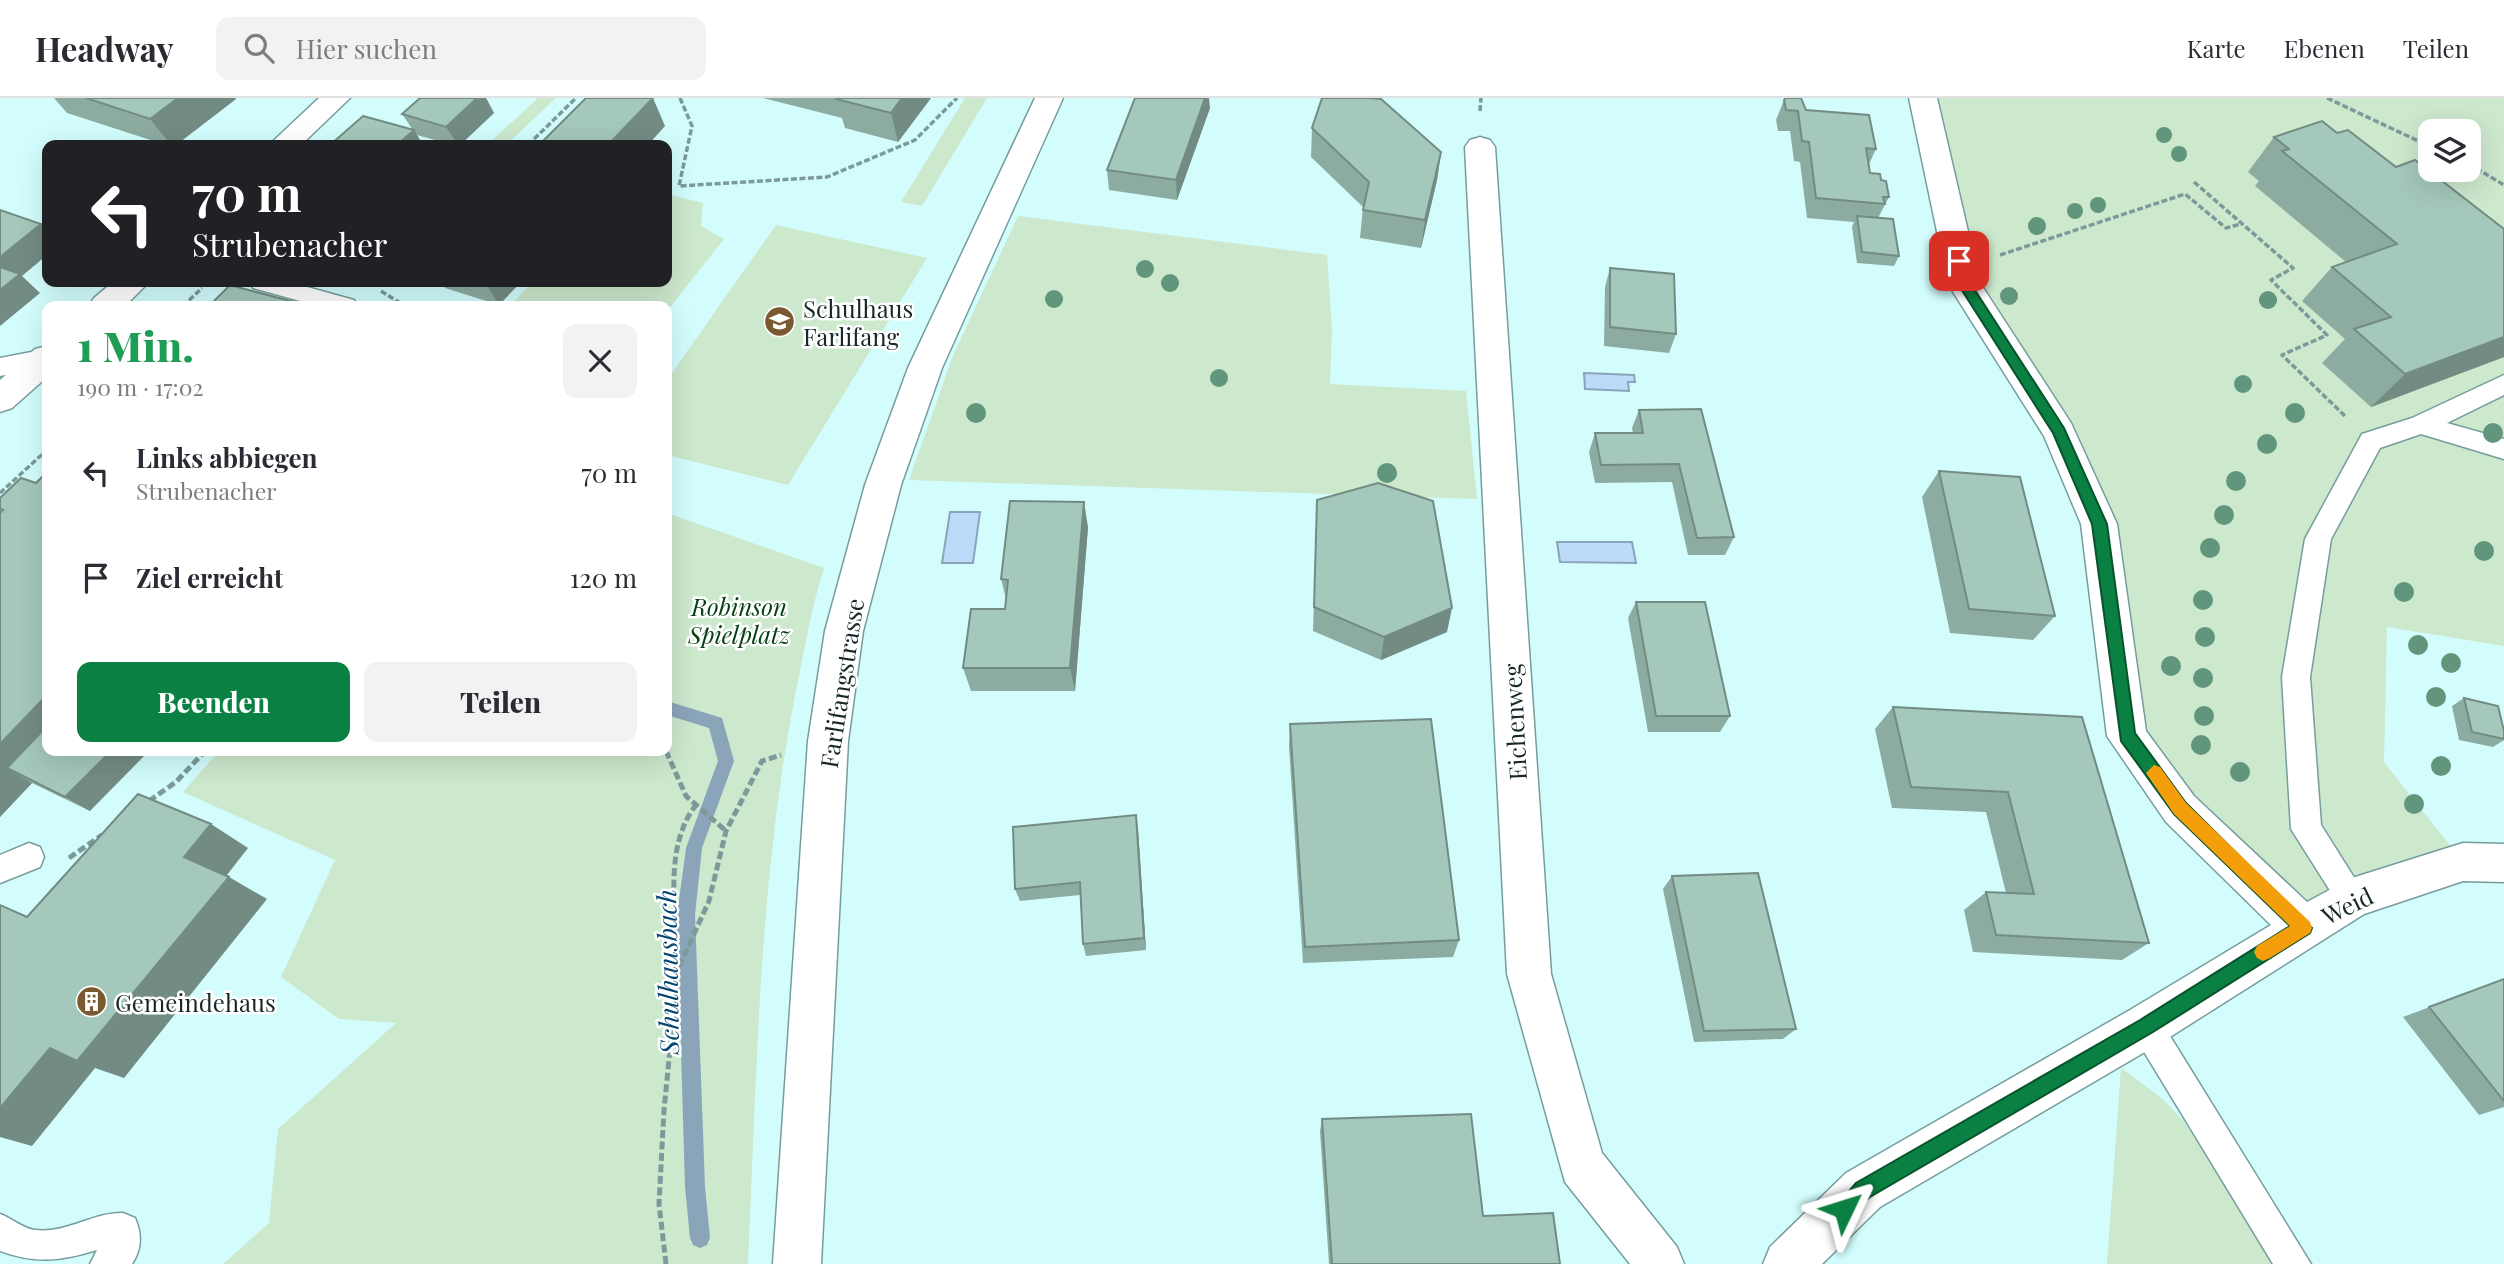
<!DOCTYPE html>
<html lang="de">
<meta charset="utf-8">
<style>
:root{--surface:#fff;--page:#f2f2f3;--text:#2b2b33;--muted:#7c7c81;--line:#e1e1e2;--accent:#0b8043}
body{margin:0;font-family:"Playfair Display",serif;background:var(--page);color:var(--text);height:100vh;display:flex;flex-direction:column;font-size:26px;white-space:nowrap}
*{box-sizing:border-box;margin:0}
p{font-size:23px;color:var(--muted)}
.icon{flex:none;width:38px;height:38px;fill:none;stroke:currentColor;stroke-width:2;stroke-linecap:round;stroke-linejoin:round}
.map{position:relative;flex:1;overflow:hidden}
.drawer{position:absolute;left:42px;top:203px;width:630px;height:455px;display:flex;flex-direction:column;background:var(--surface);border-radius:14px;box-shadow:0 7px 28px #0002}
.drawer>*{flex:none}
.guide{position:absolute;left:42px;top:42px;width:630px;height:147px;border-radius:14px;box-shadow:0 7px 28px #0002;background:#202124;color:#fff;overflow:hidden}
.controls{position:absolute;left:2418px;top:21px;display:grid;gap:14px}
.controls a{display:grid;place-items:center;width:63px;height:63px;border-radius:14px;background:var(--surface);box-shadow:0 7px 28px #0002;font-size:35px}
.pin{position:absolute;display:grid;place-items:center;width:60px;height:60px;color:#fff;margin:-30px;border-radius:14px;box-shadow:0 4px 10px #0006}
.me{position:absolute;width:77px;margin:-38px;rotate:49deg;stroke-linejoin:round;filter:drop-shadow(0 0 5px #0008)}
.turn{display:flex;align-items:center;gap:24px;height:147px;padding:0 35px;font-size:32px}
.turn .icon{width:91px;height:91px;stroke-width:2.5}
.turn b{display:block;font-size:49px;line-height:60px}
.round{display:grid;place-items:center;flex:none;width:74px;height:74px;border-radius:14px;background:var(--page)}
.overview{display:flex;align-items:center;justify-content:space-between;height:119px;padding:0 35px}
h1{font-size:42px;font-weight:800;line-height:52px;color:#1e9e55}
.cta{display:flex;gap:14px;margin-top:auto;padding:14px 35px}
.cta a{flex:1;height:80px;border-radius:14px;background:var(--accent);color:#fff;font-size:28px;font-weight:800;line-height:80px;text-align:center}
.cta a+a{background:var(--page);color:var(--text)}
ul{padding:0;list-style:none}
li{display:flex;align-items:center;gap:21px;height:105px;padding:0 35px}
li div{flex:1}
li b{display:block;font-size:26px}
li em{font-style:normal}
header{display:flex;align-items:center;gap:42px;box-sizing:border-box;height:98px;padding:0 35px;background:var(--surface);border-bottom:2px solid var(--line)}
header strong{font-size:33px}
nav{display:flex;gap:38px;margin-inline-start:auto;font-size:24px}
.search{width:490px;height:63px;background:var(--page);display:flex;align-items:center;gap:18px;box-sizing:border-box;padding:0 24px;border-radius:14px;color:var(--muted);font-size:26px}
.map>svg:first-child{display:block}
.green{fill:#cce8cd;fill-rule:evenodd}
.water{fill:#bbdbf8;stroke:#8aa5ba;stroke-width:2}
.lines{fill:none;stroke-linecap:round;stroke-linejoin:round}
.stream{fill:#8aa5ba;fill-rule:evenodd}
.lane-casing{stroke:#769d9d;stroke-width:3}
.street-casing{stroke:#769d9d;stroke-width:3}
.secondary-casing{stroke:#769d9d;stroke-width:3}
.path-far1{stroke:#7c9a9a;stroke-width:3.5;stroke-dasharray:6 2.5;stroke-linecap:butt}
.path{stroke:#7c9a9a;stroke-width:5;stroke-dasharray:8 3.5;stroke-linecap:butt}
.lane{fill:#fff;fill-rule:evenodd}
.street{fill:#fff;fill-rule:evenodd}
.secondary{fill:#fff;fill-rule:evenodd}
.tree{fill:#62967c}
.wall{fill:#8daca1}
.shaded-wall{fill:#738c83}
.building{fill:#a4c8bb;stroke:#738c83;stroke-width:2}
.route{fill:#0b8043;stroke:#07532c;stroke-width:2}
.slow{fill:#f59e0b}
.labels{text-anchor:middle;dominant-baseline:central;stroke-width:5;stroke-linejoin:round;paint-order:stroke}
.poi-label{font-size:24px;fill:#182828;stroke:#fff;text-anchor:start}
.park-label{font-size:24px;font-style:italic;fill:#054112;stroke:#fff}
.street-label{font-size:24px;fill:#182828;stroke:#fff}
.water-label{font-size:26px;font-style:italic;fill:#034672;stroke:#fff}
</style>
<header>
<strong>Headway</strong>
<div class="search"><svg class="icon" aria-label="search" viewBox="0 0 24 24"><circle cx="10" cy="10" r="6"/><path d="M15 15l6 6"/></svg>Hier suchen</div>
<nav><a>Karte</a><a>Ebenen</a><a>Teilen</a></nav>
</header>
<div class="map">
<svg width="2504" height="1166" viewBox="0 0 2504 1166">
<rect width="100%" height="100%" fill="#d3fdfd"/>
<!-- green -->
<g class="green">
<polygon points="538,0 556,0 506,47 487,47"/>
<polygon points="965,0 987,0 922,108 901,104"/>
<path d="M1923 0H2504V548L2387 529 2384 664 2463 764 2303 829 2127 638 2099 426 1964 186ZM2431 33H2469V72H2431Z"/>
<polygon points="667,96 703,105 701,128 724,141 667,213 667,208 510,208 532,184 667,184"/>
<polygon points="1018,118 1327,157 1332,230 1330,286 1466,293 1477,401 909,382 952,260"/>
<polygon points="776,127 927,160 788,387 667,357 667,282"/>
<path d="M667 415 824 470C813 504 807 539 800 573 759 768 757 968 748 1166H223L269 1125 278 1031 396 925 339 921 281 879 335 762 183 694 219 653H667Z"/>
<polygon points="2121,970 2163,1001 2184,1024 2278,1166 2107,1166"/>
</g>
<!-- water -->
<g class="water">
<polygon points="1584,275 1634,277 1635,284 1628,284 1629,293 1585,291"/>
<polygon points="950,414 980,414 973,465 942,465"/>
<polygon points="1557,444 1632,444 1636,465 1560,464"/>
</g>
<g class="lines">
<!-- stream -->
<polygon class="stream" points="667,603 722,620 734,663 702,750 695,817 705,1089 710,1140 707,1147 700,1150 693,1147 690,1140 685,1089 677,817 686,750 718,663 709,630 667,617"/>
<defs>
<g id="lane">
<polygon points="250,184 289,184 354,202 358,208 318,208 253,190"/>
<polygon points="47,251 47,269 0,278 0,260"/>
<polygon points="2504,277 2504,297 2447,325 2504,341 2504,361 2421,336 2380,350 2331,441 2310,579 2321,727 2367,800 2363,810 2352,814 2341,810 2291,731 2282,579 2305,441 2362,336 2412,320"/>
<polygon points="29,745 40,749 44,759 40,769 0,785 0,757"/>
<polygon points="2146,912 2157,917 2311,1166 2273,1166 2135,939 2130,928 2135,917"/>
<path d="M123 1115 135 1120C142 1136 142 1151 132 1166H90L97 1152C61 1163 35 1166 0 1153V1116C11 1120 24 1131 35 1132 66 1136 93 1114 123 1115Z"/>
</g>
<g id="street">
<polygon points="1035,0 1063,0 942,270 901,387 863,533 848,643 821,1166 773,1166 808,643 825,533 865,387 908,270"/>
<polygon points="1909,0 1937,0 1980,185 2071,325 2117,426 2146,633 2194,698 2307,804 2352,780 2463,745 2504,746 2504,784 2463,783 2364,816 2162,944 1880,1109 1822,1166 1763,1166 1770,1149 1846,1075 2130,912 2271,827 2166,724 2107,638 2081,426 2044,338 1948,186"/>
<polygon points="1480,39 1490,42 1495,49 1551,876 1602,1055 1677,1149 1684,1166 1630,1166 1565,1084 1507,876 1465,49 1470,42"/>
</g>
<g id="secondary">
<polygon points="319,0 350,0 301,47 269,47"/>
<polygon points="113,184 149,184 125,208 89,208 94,200"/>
<polygon points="47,248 47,279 12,310 0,314 0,282 35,251"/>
</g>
</defs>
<!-- lane casing -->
<use href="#lane" class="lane-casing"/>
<!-- street casing -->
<use href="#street" class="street-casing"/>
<!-- secondary casing -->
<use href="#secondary" class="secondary-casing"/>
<!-- path-far1 -->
<g class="path-far1">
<polyline points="680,0 692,28 679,88 827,79 915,42 957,0"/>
<polyline points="2327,0 2431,49"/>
<polyline points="1480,13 1481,0"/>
<polyline points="528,47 576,0"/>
<polyline points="2469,66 2504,87"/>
<polyline points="2194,84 2293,170 2271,182 2327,237 2282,257 2345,318"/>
<polyline points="2000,157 2185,96 2226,130 2241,126"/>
<polyline points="381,193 405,208"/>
<polyline points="183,208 202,190"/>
<polyline points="0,395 47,352"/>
</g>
<!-- path -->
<g class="path">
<polyline points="666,653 686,698 726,733"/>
<polyline points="149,703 176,684 205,653"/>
<polyline points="69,760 102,737"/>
<path d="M678 870C677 818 662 750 696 707"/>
<polyline points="666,1166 659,1106 664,1012 678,871 709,803 726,733 762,663 781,657"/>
</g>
<!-- lane -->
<use href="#lane" class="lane"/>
<!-- street -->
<use href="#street" class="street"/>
<!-- secondary -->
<use href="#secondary" class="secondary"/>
</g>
<!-- trees -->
<g class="tree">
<circle cx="2164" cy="37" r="8"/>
<circle cx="2179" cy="56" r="8"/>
<circle cx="2098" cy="107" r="8"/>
<circle cx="2075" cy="113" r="8"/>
<circle cx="2037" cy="128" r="9"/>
<circle cx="1145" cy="171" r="9"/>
<circle cx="1170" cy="185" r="9"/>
<circle cx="2009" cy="198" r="9"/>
<circle cx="1054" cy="201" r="9"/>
<circle cx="2268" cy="202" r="9"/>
<circle cx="1219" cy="280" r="9"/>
<circle cx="2243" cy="286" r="9"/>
<circle cx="976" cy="315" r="10"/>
<circle cx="2295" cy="315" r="10"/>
<circle cx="2493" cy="335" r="10"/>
<circle cx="2267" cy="346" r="10"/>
<circle cx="1387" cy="375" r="10"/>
<circle cx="2236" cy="383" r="10"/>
<circle cx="2224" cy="417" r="10"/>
<circle cx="2210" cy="450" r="10"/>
<circle cx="2484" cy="453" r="10"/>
<circle cx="2404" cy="494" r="10"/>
<circle cx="2203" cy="502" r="10"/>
<circle cx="2205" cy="539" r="10"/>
<circle cx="2418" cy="547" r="10"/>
<circle cx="2451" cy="565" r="10"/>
<circle cx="2171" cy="568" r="10"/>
<circle cx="2203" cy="580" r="10"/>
<circle cx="2436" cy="599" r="10"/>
<circle cx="2204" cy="618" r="10"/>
<circle cx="2201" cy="647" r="10"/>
<circle cx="2441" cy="668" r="10"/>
<circle cx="2240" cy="674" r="10"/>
<circle cx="2414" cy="706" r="10"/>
</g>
<!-- wall -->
<g class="wall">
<polygon points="54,0 235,0 236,1 176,47 166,47 67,15"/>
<polygon points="420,0 486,0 494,15 460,47 453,47 417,37 423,47 402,16"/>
<polygon points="763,0 931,0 898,44 845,30 842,20"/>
<polygon points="1784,2 1806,12 1876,51 1869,66 1870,75 1881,82 1889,99 1878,120 1899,158 1894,168 1857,165 1852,129 1854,124 1807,120 1800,64 1794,63 1790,33 1778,33 1776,22"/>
<polygon points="1210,10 1177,102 1109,92 1107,72"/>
<polygon points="1312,30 1441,54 1437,82 1421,150 1360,140 1363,109 1311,59"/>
<polygon points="2337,35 2504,131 2504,259 2371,309 2322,265 2345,241 2302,203 2332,169 2346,164 2255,88 2259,83 2248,74 2274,39"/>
<polygon points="1610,170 1676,236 1669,255 1604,248 1605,189"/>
<polygon points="440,184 521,184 499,207 445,190"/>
<polygon points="1639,312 1734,439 1725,457 1688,457 1672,384 1595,385 1589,354 1595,335 1633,335 1632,330"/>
<polygon points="1939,373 2055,518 2033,542 1950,535 1922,399"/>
<polygon points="36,385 90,713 32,685 0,719 0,400"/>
<polygon points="1317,402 1447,534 1381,562 1313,533"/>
<polygon points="1088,429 1075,593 971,593 963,570 1005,511 1006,501 1001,481"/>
<polygon points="1636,504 1730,618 1720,634 1648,634 1628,520"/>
<polygon points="2464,600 2504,633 2504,642 2493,649 2459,642 2452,608"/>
<polygon points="1893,609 2082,619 2149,845 2122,862 1973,854 1964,812 1986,794 2006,795 1986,714 1892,710 1875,631"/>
<polygon points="1290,626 1459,842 1453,859 1303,865 1289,648"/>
<polygon points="1136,717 1138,731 1146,852 1086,858 1083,846 1080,797 1020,803 1015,791"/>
<polygon points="1672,778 1796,931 1783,941 1694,944 1663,791"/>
<polygon points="2504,881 2504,1009 2479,1017 2403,919"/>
<polygon points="1322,1021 1483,1118 1560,1166 1329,1166 1320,1033"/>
</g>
<!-- shaded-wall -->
<g class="shaded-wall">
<polygon points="178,0 235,0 236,1 176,47 171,47 150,21"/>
<polygon points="477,0 486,0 494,15 460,47 458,47 446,29"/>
<polygon points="653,0 665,28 648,47 608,47"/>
<polygon points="902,0 931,0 898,44 891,15"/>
<polygon points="1205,0 1209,0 1210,10 1177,102 1176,82"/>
<polygon points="414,32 423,47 397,47"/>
<polygon points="1441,54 1437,82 1421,150 1425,122"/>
<polygon points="41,126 47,132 47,157 22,178 40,195 0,228 0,159"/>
<polygon points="485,184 521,184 499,207"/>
<polygon points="2504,239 2504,259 2371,309 2405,276"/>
<polygon points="1084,404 1088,429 1075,593 1070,570"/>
<polygon points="1452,510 1447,534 1381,562 1384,539"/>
<polygon points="47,597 47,653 7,670 32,685 0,719 0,646"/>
<polygon points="111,653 149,653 90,713 65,699"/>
<polygon points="1136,717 1138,731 1146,852 1144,840"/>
<polygon points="211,726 248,750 223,782 184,759"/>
<polygon points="229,779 267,801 124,980 95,970 32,1048 0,1039 0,1010 50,950"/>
</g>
<!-- building -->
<g class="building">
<polygon points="86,0 178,0 150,21"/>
<polygon points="420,0 477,0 446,29 402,16"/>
<polygon points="586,0 653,0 608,47 539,47"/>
<polygon points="837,0 902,0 891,15 836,1"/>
<polygon points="1135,0 1205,0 1176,82 1107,72"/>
<polygon points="1322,0 1368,0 1381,1 1441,54 1425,122 1363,112 1369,84 1312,30"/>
<polygon points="1786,0 1801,0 1806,12 1869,17 1876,51 1866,50 1870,75 1880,76 1881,82 1886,83 1889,99 1883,99 1885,106 1816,100 1809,44 1802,43 1798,13 1786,12 1784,2"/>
<polygon points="363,18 414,32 397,47 330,47"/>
<polygon points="2322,23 2337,35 2348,32 2396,69 2415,62 2504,131 2504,239 2405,276 2354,231 2391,219 2332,169 2397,146 2282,53 2289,51 2274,39"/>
<polygon points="0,112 41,126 0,159"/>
<polygon points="1857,118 1893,121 1899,158 1862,154"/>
<polygon points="0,169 20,176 0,192"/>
<polygon points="1610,170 1674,176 1676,236 1610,229"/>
<polygon points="230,187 305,207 209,208"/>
<polygon points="1701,311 1734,439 1697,440 1679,366 1601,367 1595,335 1643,335 1639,312"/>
<polygon points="1939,373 2020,379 2055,518 1969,511"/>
<polygon points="47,374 47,597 0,646 0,415 3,412 0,411 0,400 21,380 36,385"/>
<polygon points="1378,385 1433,403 1452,510 1384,539 1314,509 1317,402"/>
<polygon points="1010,403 1084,404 1070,570 963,570 971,511 1005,511 1008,482 1001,481"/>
<polygon points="1636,504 1705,504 1730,618 1656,618"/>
<polygon points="2464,600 2498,608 2504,633 2504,641 2472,634"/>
<polygon points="1893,609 2082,619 2149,845 1996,837 1986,794 2034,796 2008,694 1911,689"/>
<polygon points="1431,621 1459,842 1305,849 1290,626"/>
<polygon points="47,628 47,653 111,653 65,699 7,670"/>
<polygon points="138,696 211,726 184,759 229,779 77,963 50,950 0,1010 0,807 27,819"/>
<polygon points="1136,717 1144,840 1083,846 1080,784 1015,791 1013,729"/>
<polygon points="1758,775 1796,931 1704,933 1672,778"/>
<polygon points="2504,881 2504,1003 2429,909"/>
<polygon points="1471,1016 1483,1118 1553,1115 1560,1166 1332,1166 1322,1021"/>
</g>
<!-- route -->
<polygon class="route" points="1959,158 1966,163 1971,186 2064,330 2107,426 2135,635 2186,705 2312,830 2310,835 2153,934 1870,1099 1844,1121 1837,1118 1834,1111 1856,1085 2140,922 2290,828 2174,716 2121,643 2092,426 2053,335 1958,186 1953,163"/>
<!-- slow -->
<polygon class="slow" points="2154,667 2160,669 2186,705 2310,824 2312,830 2310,835 2270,860 2263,863 2257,860 2254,854 2257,848 2290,828 2174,716 2146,675"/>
<!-- icons -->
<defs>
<symbol id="school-disc" viewBox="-11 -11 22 22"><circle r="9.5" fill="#7a5930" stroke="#fff"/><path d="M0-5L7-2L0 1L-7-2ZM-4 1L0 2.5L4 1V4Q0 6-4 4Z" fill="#fff"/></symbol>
<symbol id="building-disc" viewBox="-11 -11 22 22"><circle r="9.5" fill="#7a5930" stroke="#fff"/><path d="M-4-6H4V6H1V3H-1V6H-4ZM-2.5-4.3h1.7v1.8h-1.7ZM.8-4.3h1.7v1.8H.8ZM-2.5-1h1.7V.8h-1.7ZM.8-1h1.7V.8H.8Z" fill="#fff"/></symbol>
</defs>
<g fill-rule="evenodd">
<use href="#school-disc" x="762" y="206" width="35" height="35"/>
<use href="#building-disc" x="74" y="886" width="35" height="35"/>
</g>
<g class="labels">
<!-- poi labels -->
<g class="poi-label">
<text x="803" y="210">Schulhaus<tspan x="803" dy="28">Farlifang</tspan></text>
<text x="115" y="904">Gemeindehaus</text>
</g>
<!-- park labels -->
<g class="park-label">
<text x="739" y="508">Robinson<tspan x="739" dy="28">Spielplatz</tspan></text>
</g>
<!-- street labels -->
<g class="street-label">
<text transform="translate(841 585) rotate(-81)">Farlifangstrasse</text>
<text transform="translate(1514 624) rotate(-93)">Eichenweg</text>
<text transform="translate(2347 807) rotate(-26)">Weid</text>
</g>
<!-- water labels -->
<g class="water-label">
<text transform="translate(667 874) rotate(-91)">Schulhausbach</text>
</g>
</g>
</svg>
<div class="controls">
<a><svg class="icon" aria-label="layers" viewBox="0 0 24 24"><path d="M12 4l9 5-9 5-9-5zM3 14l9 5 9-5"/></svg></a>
</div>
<div class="pin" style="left:1959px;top:163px;background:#d93025"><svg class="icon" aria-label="arrive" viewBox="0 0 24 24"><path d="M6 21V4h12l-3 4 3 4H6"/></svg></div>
<svg class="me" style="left:1844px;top:1111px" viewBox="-20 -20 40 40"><path d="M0-17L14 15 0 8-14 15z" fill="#0b8043" stroke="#fff" stroke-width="4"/></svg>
<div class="guide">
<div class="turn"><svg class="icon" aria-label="left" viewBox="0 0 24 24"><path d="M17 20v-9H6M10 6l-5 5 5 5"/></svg><div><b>70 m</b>Strubenacher</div></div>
</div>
<section class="drawer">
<div class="overview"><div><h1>1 Min.</h1><p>190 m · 17:02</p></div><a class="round"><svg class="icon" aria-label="close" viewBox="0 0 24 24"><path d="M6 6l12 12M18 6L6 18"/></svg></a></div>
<ul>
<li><svg class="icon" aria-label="left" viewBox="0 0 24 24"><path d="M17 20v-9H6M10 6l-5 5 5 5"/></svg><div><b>Links abbiegen</b><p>Strubenacher</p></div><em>70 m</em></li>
<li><svg class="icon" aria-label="arrive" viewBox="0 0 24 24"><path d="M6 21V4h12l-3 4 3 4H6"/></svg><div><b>Ziel erreicht</b></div><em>120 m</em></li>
</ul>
<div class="cta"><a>Beenden</a><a>Teilen</a></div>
</section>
</div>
